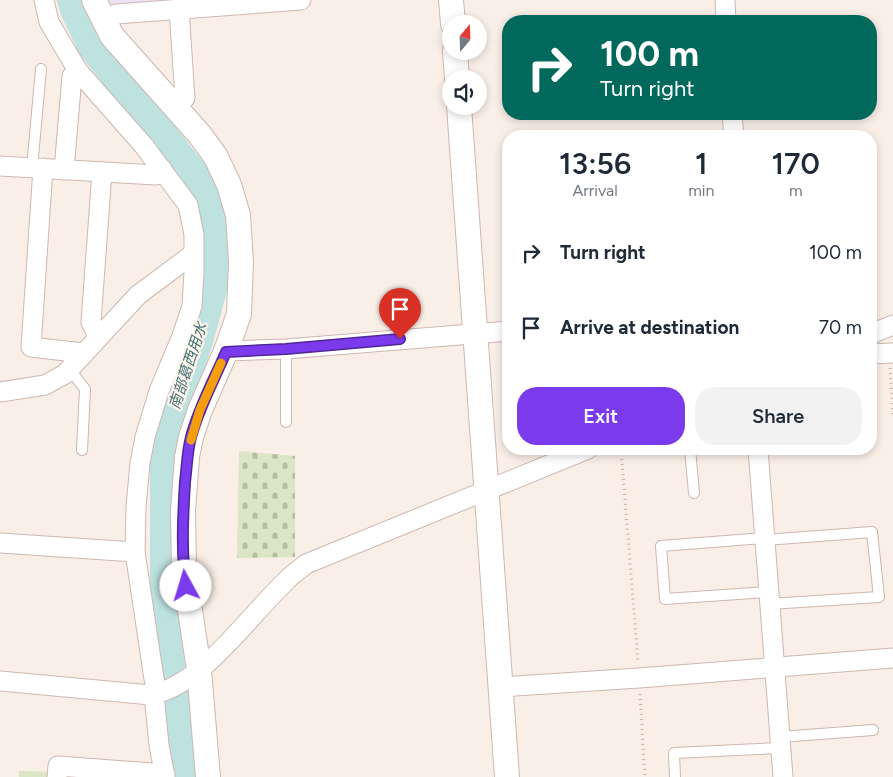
<!DOCTYPE html>
<meta charset="utf-8">
<style>
:root{--surface:#fff;--page:#f2f2f3;--text:#1f2937;--muted:#747a83;--accent:#7c3aed}
body{margin:0;font-family:Figtree,"Noto Sans JP",sans-serif;background:var(--page);color:var(--text);height:100vh;display:flex;flex-direction:column;font-size:19px;white-space:nowrap}
*{box-sizing:border-box;margin:0}
p{font-size:16px;color:var(--muted)}
.icon{flex:none;width:28px;height:28px;fill:none;stroke:currentColor;stroke-width:2;stroke-linecap:round;stroke-linejoin:round}
.map{position:relative;flex:1;overflow:hidden}
.sheet{position:absolute;left:502px;top:130px;width:375px;height:325px;display:flex;flex-direction:column;background:var(--surface);border-radius:20px;box-shadow:0 2px 8px #0003}
.sheet>*{flex:none}
.top-card{position:absolute;left:502px;top:15px;width:375px;height:105px;border-radius:20px;box-shadow:0 2px 8px #0003;background:#00695c;color:#fff;overflow:hidden}
.needle{width:32px;rotate:19deg}
.tools{position:absolute;left:442px;top:15px;display:grid;gap:10px}
.tools a{display:grid;place-items:center;width:45px;height:45px;border-radius:50%;background:var(--surface);box-shadow:0 2px 8px #0003;font-size:25px}
.pin{position:absolute;display:grid;place-items:center;width:42px;height:42px;color:#fff;margin:-51px -21px;border-radius:50% 50% 50% 0;rotate:-45deg;box-shadow:0 0 5px #0007}
.pin .icon{rotate:45deg}
.me{position:absolute;width:55px;margin:-28px;rotate:354deg;stroke-linejoin:round;filter:drop-shadow(0 0 4px #0008)}
.turn{display:flex;align-items:center;gap:18px;height:105px;padding:0 15px;font-size:22px}
.turn .icon{width:65px;height:65px;stroke-width:2.5}
.turn b{display:block;font-size:35px;line-height:42px}
.eta{display:flex;justify-content:space-evenly;align-items:center;height:85px;text-align:center}
.eta b{font-size:30px;font-weight:600;line-height:35px}
.cta{display:flex;gap:10px;margin-top:auto;padding:10px 15px}
.cta a{flex:1;height:58px;border-radius:20px;background:var(--accent);color:#fff;font-size:20px;font-weight:600;line-height:58px;text-align:center}
.cta a+a{background:var(--page);color:var(--text)}
ul{padding:0;list-style:none}
li{display:flex;align-items:center;gap:15px;height:75px;padding:0 15px}
li div{flex:1}
li b{display:block;font-size:19px}
li em{font-style:normal}
.map>svg:first-child{display:block}
.education{fill:#ece3f7}
.grass{fill:url(#grass-tufts)}
.cemetery{fill:url(#cemetery-stones)}
.lines{fill:none;stroke-linecap:round;stroke-linejoin:round}
.river{stroke:#bde2e0;stroke-width:30}
.service-casing{stroke:#cdb7b1;stroke-width:12}
.minor-casing{stroke:#cdb7b1;stroke-width:21}
.tertiary-casing{stroke:#cdb7b1;stroke-width:26}
.path{stroke:#d2aca4;stroke-width:3;stroke-dasharray:1 4;stroke-linecap:butt}
.service{stroke:#fff;stroke-width:10}
.minor{stroke:#fff;stroke-width:19}
.tertiary{stroke:#fff;stroke-width:24}
.route-casing{stroke:#51269a;stroke-width:12}
.route{stroke:#7c3aed;stroke-width:9}
.slow{stroke:#f59e0b;stroke-width:9}
.labels{text-anchor:middle;dominant-baseline:central;stroke-width:4.5;stroke-linejoin:round;paint-order:stroke}
.water-label{font-size:15px;font-style:italic;fill:#427573;stroke:#fdf3ed}
</style>
<div class="map">
<svg width="893" height="777" viewBox="0 0 893 777">
<defs>
<pattern id="grass-tufts" width="24" height="20" patternUnits="userSpaceOnUse" patternTransform="scale(1.25)"><rect width="24" height="20" fill="#dae6c6"/><path d="M3 7l-1-3M5 7V3M7 7l1-3M15 17l-1-3M17 17v-4M19 17l1-3" fill="none" stroke="#b5bda3"/></pattern>
<pattern id="cemetery-stones" width="16" height="16" patternUnits="userSpaceOnUse" patternTransform="scale(1.25)"><rect width="16" height="16" fill="#dae6c6"/><path d="M2 7V4a2 2 0 0 1 4 0v3zM10 15v-3a2 2 0 0 1 4 0v3z" fill="#b5bda3"/></pattern>
</defs>
<rect width="100%" height="100%" fill="#faefe7"/>
<!-- education -->
<polygon class="education" points="105,0 253,0 110,11"/>
<!-- grass -->
<polygon class="grass" points="19,771 52,772 52,777 19,777"/>
<!-- cemetery -->
<polygon class="cemetery" points="239,451 295,456 295,557 237,558"/>
<g class="lines">
<!-- river -->
<polyline class="river" points="72,0 76,12 93,47 208,192 217,243 218,267 198,341 165,439 165,624 183,777"/>
<defs>
<g id="service">
<polyline points="32,168 41,69"/>
<polyline points="70,370 85,389 82,450"/>
<polyline points="286,422 286,349"/>
<polyline points="690,449 694,493"/>
<polyline points="765,538 661,546 665,599 768,592"/>
<polyline points="765,540 872,532 879,597 769,604"/>
<polyline points="780,737 873,730"/>
<polyline points="675,777 674,753 780,748"/>
</g>
<g id="minor">
<polyline points="44,0 49,22 78,71 144,146 188,205 194,235 194,272 192,306 182,336 159,391 145,437 140,463 136,507 135,552 154,679 158,694"/>
<polyline points="725,0 726,21"/>
<polyline points="104,21 116,14 301,0"/>
<polyline points="176,108 185,98 179,9"/>
<polyline points="732,114 734,136"/>
<polyline points="0,166 156,175 162,169"/>
<polyline points="43,168 31,347 83,353"/>
<polyline points="64,170 72,76 78,71"/>
<polyline points="871,334 893,325"/>
<polyline points="98,336 91,322 102,172"/>
<polyline points="226,351 286,349 509,331"/>
<polyline points="871,354 893,353"/>
<polyline points="0,392 45,385 65,374 138,295 193,254"/>
<polyline points="758,449 783,777"/>
<polyline points="0,543 135,552"/>
<path d="M0 681 151 695C203 684 247 618 285 582 291 575 299 570 306 564L588 449"/>
<polyline points="499,687 639,678 893,658"/>
<polyline points="154,695 159,745 165,777"/>
<polyline points="57,777 58,766 165,774"/>
</g>
<g id="tertiary">
<polyline points="94,0 112,36 200,135 216,157 229,185 238,215 241,262 239,314 226,351 200,410 191,437 187,457 183,511 184,570 199,670 208,777"/>
<polyline points="451,0 453,24"/>
<polyline points="455,51 457,79"/>
<polyline points="459,106 507,777"/>
</g>
</defs>
<!-- service casing -->
<use href="#service" class="service-casing"/>
<!-- minor casing -->
<use href="#minor" class="minor-casing"/>
<!-- tertiary casing -->
<use href="#tertiary" class="tertiary-casing"/>
<!-- path -->
<g class="path">
<polyline points="890,368 893,415"/>
<polyline points="621,449 638,662"/>
<polyline points="640,694 645,777"/>
</g>
<!-- service -->
<use href="#service" class="service"/>
<!-- minor -->
<use href="#minor" class="minor"/>
<!-- tertiary -->
<use href="#tertiary" class="tertiary"/>
</g>
<g class="lines">
<defs>
<path id="route" d="M186 586C181 552 183 516 185 482 187 467 187 452 191 437 199 407 214 380 226 352L286 349 400 339"/>
</defs>
<!-- route casing -->
<use href="#route" class="route-casing"/>
<!-- route -->
<use href="#route" class="route"/>
<!-- slow -->
<polyline class="slow" points="191,440 200,410 221,363"/>
</g>
<g class="labels">
<!-- water labels -->
<g class="water-label">
<text transform="translate(188 366) rotate(-72)">南部葛西用水</text>
</g>
</g>
</svg>
<div class="tools">
<a><svg class="needle" viewBox="-14 -14 28 28"><path d="M0-13l5 13h-10z" fill="#e53935"/><path d="M0 13l5-13h-10z" fill="#747a83"/></svg></a>
<a><svg class="icon" aria-label="sound" viewBox="0 0 24 24"><path d="M4 9h4l5-4v14l-5-4H4zM17 9q2 3 0 6"/></svg></a>
</div>
<div class="pin" style="left:400px;top:339px;background:#d93025"><svg class="icon" aria-label="arrive" viewBox="0 0 24 24"><path d="M6 21V4h12l-3 4 3 4H6"/></svg></div>
<svg class="me" style="left:186px;top:586px" viewBox="-20 -20 40 40"><circle r="19" fill="#fff"/><path d="M0-13L10 11 0 6-10 11z" fill="#7c3aed"/></svg>
<div class="top-card">
<div class="turn"><svg class="icon" aria-label="right" viewBox="0 0 24 24"><path d="M7 20v-9h11M14 6l5 5-5 5"/></svg><div><b>100 m</b>Turn right</div></div>
</div>
<section class="sheet">
<div class="eta">
<div><b>13:56</b><p>Arrival</p></div>
<div><b>1</b><p>min</p></div>
<div><b>170</b><p>m</p></div>
</div>
<ul>
<li><svg class="icon" aria-label="right" viewBox="0 0 24 24"><path d="M7 20v-9h11M14 6l5 5-5 5"/></svg><div><b>Turn right</b></div><em>100 m</em></li>
<li><svg class="icon" aria-label="arrive" viewBox="0 0 24 24"><path d="M6 21V4h12l-3 4 3 4H6"/></svg><div><b>Arrive at destination</b></div><em>70 m</em></li>
</ul>
<div class="cta"><a>Exit</a><a>Share</a></div>
</section>
</div>
